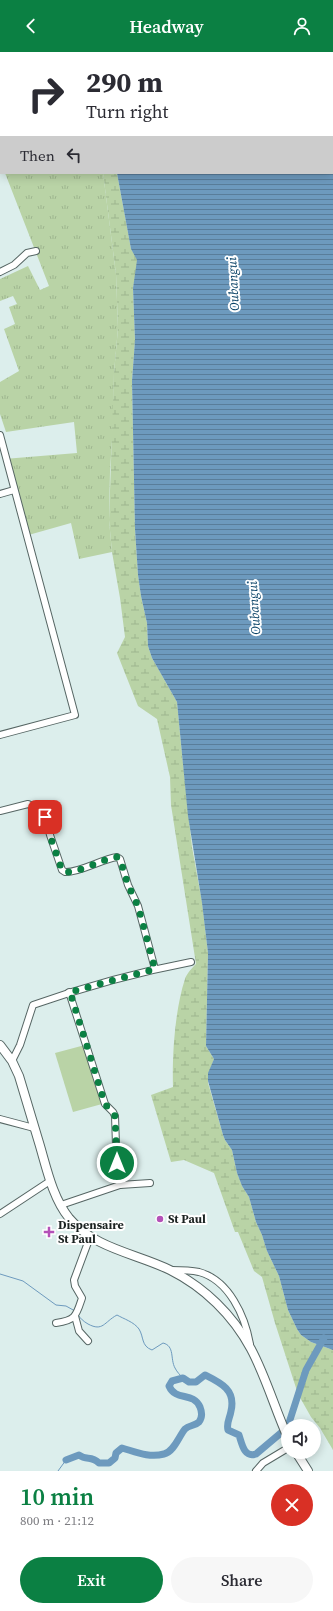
<!DOCTYPE html>
<meta charset="utf-8">
<style>
:root{--surface:#fff;--page:#f7f7f7;--text:#2b2b33;--muted:#7c7c81;--accent:#0b8043}
body{margin:0;font-family:"Source Serif 4",serif;background:var(--page);color:var(--text);height:100vh;display:flex;flex-direction:column;font-size:15px;white-space:nowrap}
*{box-sizing:border-box;margin:0}
p{font-size:13px;color:var(--muted)}
.icon{flex:none;width:22px;height:22px;fill:none;stroke:currentColor;stroke-width:2;stroke-linecap:round;stroke-linejoin:round}
.map{position:relative;height:1419px;overflow:hidden}
.details{display:flex;flex-direction:column;background:var(--surface);flex:1}
.details>*{flex:none}
.banner{position:absolute;left:0px;top:0px;width:333px;height:122px;box-shadow:0 2px 10px #0003;background:#fff;color:var(--text);overflow:hidden}
.controls{position:absolute;left:281px;top:1367px;display:grid;gap:8px}
.controls a{display:grid;place-items:center;width:40px;height:40px;border-radius:50%;background:var(--surface);box-shadow:0 2px 10px #0003;font-size:20px}
.pin{position:absolute;display:grid;place-items:center;width:34px;height:34px;color:#fff;margin:-17px;border-radius:8px;box-shadow:0 2px 6px #0006}
.me{position:absolute;width:44px;margin:-22px;rotate:0deg;stroke-linejoin:round;filter:drop-shadow(0 0 3px #0008)}
.turn{display:flex;align-items:center;gap:14px;height:84px;padding:0 20px;font-size:18px}
.turn .icon{width:52px;height:52px;stroke-width:2.5}
.turn b{display:block;font-size:28px;line-height:34px}
.then{display:flex;align-items:center;height:38px;padding:0 20px;background:#0003;gap:8px;font-size:15px}
.round{display:grid;place-items:center;flex:none;width:42px;height:42px;border-radius:21px;background:var(--page)}
.summary{display:flex;align-items:center;justify-content:space-between;height:68px;padding:0 20px}
h1{font-size:24px;font-weight:600;line-height:30px;color:var(--accent)}
.primary-button{display:flex;gap:8px;margin-top:auto;padding:8px 20px}
.primary-button a{flex:1;height:46px;border-radius:24px;background:var(--accent);color:#fff;font-size:16px;font-weight:600;line-height:46px;text-align:center}
.primary-button a+a{background:var(--page);color:var(--text)}
header{display:flex;justify-content:space-between;align-items:center;height:52px;padding:0 20px;background:var(--accent);color:#fff;font-size:18px;font-weight:600}
.map>svg:first-child{display:block}
.grass{fill:url(#grass-tufts)}
.wetland{fill:url(#wetland-marsh)}
.pitch{fill:#b9d3a6}
.water{fill:url(#water-rules)}
.lines{fill:none;stroke-linecap:round;stroke-linejoin:round}
.stream{stroke:#6d9abe;stroke-width:1}
.river{stroke:#6d9abe;stroke-width:7}
.minor-casing{stroke:#566664;stroke-width:8}
.major-casing{stroke:#566664;stroke-width:10}
.minor{stroke:#fff;stroke-width:6}
.major{stroke:#fff;stroke-width:8}
.route{stroke:#0b8043;stroke-width:7;stroke-dasharray:0 12.6}
.poi-dot{fill:#b451b8;stroke:#fff;stroke-width:1.5}
.labels{text-anchor:middle;dominant-baseline:central;stroke-width:4;stroke-linejoin:round;paint-order:stroke}
.poi-label{font-size:12px;font-weight:bold;fill:#1b2221;stroke:#fff;text-anchor:start}
.water-label{font-size:13px;font-style:italic;fill:#0a4367;stroke:#fff}
</style>
<header><svg class="icon" aria-label="back" viewBox="0 0 24 24"><path d="M15 5l-7 7 7 7"/></svg>Headway<svg class="icon" aria-label="person" viewBox="0 0 24 24"><circle cx="12" cy="8" r="4"/><path d="M4 21q1-7 8-7t8 7"/></svg></header>
<div class="map">
<svg width="333" height="1419" viewBox="0 0 333 1419">
<defs>
<pattern id="grass-tufts" width="24" height="20" patternUnits="userSpaceOnUse"><rect width="24" height="20" fill="#b9d3a6"/><path d="M3 7l-1-3M5 7V3M7 7l1-3M15 17l-1-3M17 17v-4M19 17l1-3" fill="none" stroke="#9eb58f"/></pattern>
<pattern id="wetland-marsh" width="20" height="14" patternUnits="userSpaceOnUse"><rect width="20" height="14" fill="#b9d3a6"/><path d="M1 5h8M5 5V1M11 12h8M15 12V8" fill="none" stroke="#9eb58f"/></pattern>
<pattern id="water-rules" width="6" height="5" patternUnits="userSpaceOnUse"><rect width="6" height="5" fill="#6d9abe"/><path d="M0 2.5h6" fill="none" stroke="#597d9a"/></pattern>
</defs>
<rect width="100%" height="100%" fill="#dceeec"/>
<!-- grass -->
<g class="grass">
<polygon points="0,0 69,1 1,1 1,111"/>
<polygon points="5,121 103,121 116,222 118,276 114,321 113,371 110,420 109,468 112,500 79,507 71,471 25,484 4,407 77,401 74,370 6,380 0,362 0,330 19,319 4,277 15,272 9,255 17,252 13,244 0,249 0,227 28,214 40,238 49,234"/>
</g>
<!-- wetland -->
<path class="wetland" d="M103 121H117L131 197 138 208 133 236 135 288 132 329 135 477 138 523 141 544 147 571 148 594 152 606 177 650 181 692 192 795 202 850 208 901 206 994 214 1007 210 1018 208 1031 223 1083 225 1088 232 1098 237 1121 242 1134 249 1145 256 1170 262 1183 267 1199 279 1224 288 1258 297 1277 301 1283 311 1290 333 1298V1398L320 1376 311 1365 298 1342 275 1271 262 1225 254 1219 238 1180H235L214 1121 184 1108 171 1110 151 1043 173 1035C172 1003 175 957 185 927 187 921 192 916 196 912L171 753 170 725 157 667 138 654 117 601 125 585 120 546 112 500 109 468 114 321 118 276 116 222Z"/>
<!-- pitch -->
<polygon class="pitch" points="85,993 102,1052 73,1060 55,1001"/>
<!-- water -->
<polygon class="water" points="93,0 333,0 333,1298 311,1290 301,1283 297,1277 288,1258 279,1224 267,1199 262,1183 256,1170 249,1145 242,1134 237,1121 232,1098 225,1088 223,1083 208,1029 208,1021 214,1007 206,994 208,901 202,851 188,764 177,650 152,606 148,594 147,571 141,544 138,523 135,477 132,329 135,288 133,236 137,208 131,197 117,121 332,121 332,1"/>
<g class="lines">
<!-- stream -->
<g class="stream">
<polyline points="0,1222 23,1229 56,1253 66,1254 75,1259"/>
<path d="M78 1263C81 1267 83 1269 88 1272 103 1280 104 1270 117 1263 124 1267 134 1270 139 1277 144 1285 141 1294 152 1298L163 1291C175 1294 170 1307 175 1316 177 1320 180 1323 183 1326"/>
<polyline points="58,1419 66,1408"/>
</g>
<!-- river -->
<g class="river">
<polyline points="288,1374 306,1318 324,1286"/>
<path d="M66 1408 79 1403C87 1409 91 1403 99 1411H109L115 1406 116 1401 122 1396C136 1400 149 1406 164 1402 174 1400 179 1384 185 1377 189 1373 195 1374 199 1370 202 1366 202 1360 200 1355 193 1339 176 1350 169 1334L172 1329 183 1326 189 1330H196L205 1323C221 1331 236 1338 231 1359 230 1366 226 1371 228 1378L239 1383C242 1392 244 1406 256 1402L288 1375"/>
</g>
<defs>
<g id="minor">
<polyline points="0,220 14,213 27,201 36,199"/>
<polyline points="0,383 75,663 0,683"/>
<polyline points="0,442 14,438"/>
<path d="M0 759 28 752 40 757 45 765 50 783 62 818 65 820C79 821 102 807 117 805L120 807 128 833 138 854 155 917"/>
<polyline points="69,940 105,1052 113,1060 115,1064 117,1122 120,1133"/>
<path d="M12 1009 20 993 33 953C84 935 138 920 191 910"/>
<polyline points="0,1067 34,1076"/>
<polyline points="61,1153 120,1133 150,1131"/>
<polyline points="0,1162 50,1129"/>
<path d="M171 1218C180 1218 190 1218 199 1220 229 1228 245 1264 250 1292"/>
<polyline points="75,1264 79,1279 88,1289"/>
<path d="M56 1271C76 1268 76 1264 82 1246L75 1234 74 1228 90 1185"/>
<polyline points="256,1419 263,1411 288,1396"/>
</g>
<g id="major">
<path d="M0 993 12 1009 19 1024C26 1047 33 1071 40 1094 47 1118 53 1146 69 1166 95 1197 135 1201 170 1218 204 1235 233 1263 251 1297 266 1325 275 1357 288 1386"/>
<polyline points="296,1400 308,1419"/>
</g>
</defs>
<!-- minor casing -->
<use href="#minor" class="minor-casing"/>
<!-- major casing -->
<use href="#major" class="major-casing"/>
<!-- minor -->
<use href="#minor" class="minor"/>
<!-- major -->
<use href="#major" class="major"/>
</g>
<g class="lines">
<!-- route -->
<path class="route" d="M45 765 50 784 62 818 65 820C79 821 102 807 117 805L120 807 128 833 138 854 155 917 70 940 105 1052 115 1064 117 1111"/>
</g>
<!-- markers -->
<g class="poi-dot">
<circle cx="160" cy="1167" r="4"/>
<path d="M47 1174h4v4h4v4h-4v4h-4v-4h-4v-4h4z"/>
</g>
<g class="labels">
<!-- poi labels -->
<g class="poi-label">
<text x="168" y="1167">St Paul</text>
<text x="58" y="1173">Dispensaire<tspan x="58" dy="14">St Paul</tspan></text>
</g>
<!-- water labels -->
<g class="water-label">
<text transform="translate(233 232) rotate(-93)">Oubangui</text>
<text transform="translate(254 556) rotate(-94)">Oubangui</text>
</g>
</g>
</svg>
<div class="controls">
<a><svg class="icon" aria-label="sound" viewBox="0 0 24 24"><path d="M4 9h4l5-4v14l-5-4H4zM17 9q2 3 0 6"/></svg></a>
</div>
<div class="pin" style="left:45px;top:765px;background:#d93025"><svg class="icon" aria-label="arrive" viewBox="0 0 24 24"><path d="M6 21V4h12l-3 4 3 4H6"/></svg></div>
<svg class="me" style="left:117px;top:1111px" viewBox="-20 -20 40 40"><circle r="17" fill="#0b8043" stroke="#fff" stroke-width="3"/><path d="M0-11L8 9 0 5-8 9z" fill="#fff"/></svg>
<div class="banner">
<div class="turn"><svg class="icon" aria-label="right" viewBox="0 0 24 24"><path d="M7 20v-9h11M14 6l5 5-5 5"/></svg><div><b>290 m</b>Turn right</div></div>
<div class="then">Then<svg class="icon" aria-label="left" viewBox="0 0 24 24"><path d="M17 20v-9H6M10 6l-5 5 5 5"/></svg></div>
</div>
</div>
<section class="details">
<div class="summary"><div><h1>10 min</h1><p>800 m · 21:12</p></div><a class="round" style="background:#d93025;color:#fff"><svg class="icon" aria-label="close" viewBox="0 0 24 24"><path d="M6 6l12 12M18 6L6 18"/></svg></a></div>
<div class="primary-button"><a>Exit</a><a>Share</a></div>
</section>
